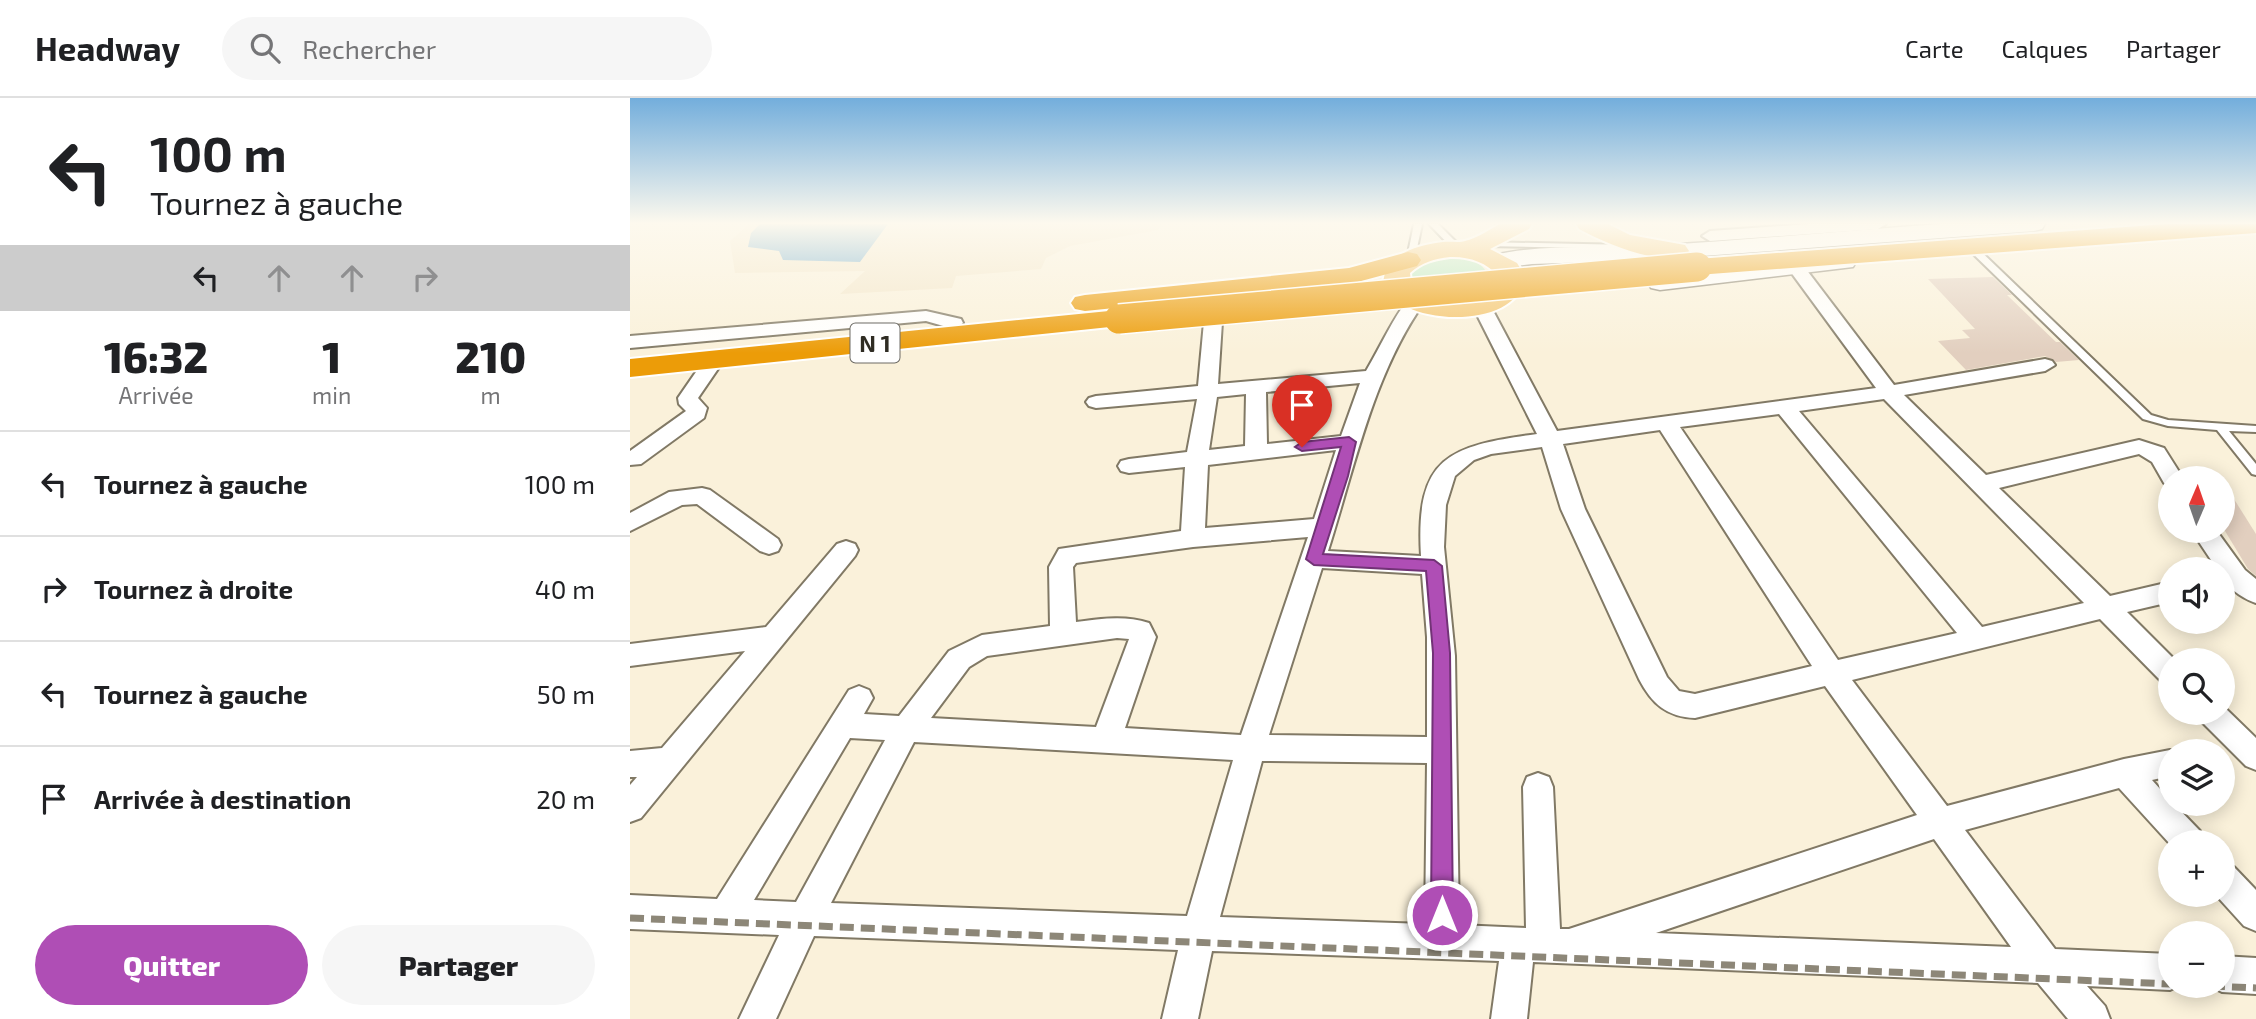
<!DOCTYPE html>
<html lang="fr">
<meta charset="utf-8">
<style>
:root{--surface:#fff;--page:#f6f6f6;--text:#202124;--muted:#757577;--line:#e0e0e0;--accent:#af4eb5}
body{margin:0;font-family:"Exo 2",sans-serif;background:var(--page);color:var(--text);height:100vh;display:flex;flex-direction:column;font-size:26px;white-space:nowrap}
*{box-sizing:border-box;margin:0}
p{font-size:23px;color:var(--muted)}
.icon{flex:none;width:38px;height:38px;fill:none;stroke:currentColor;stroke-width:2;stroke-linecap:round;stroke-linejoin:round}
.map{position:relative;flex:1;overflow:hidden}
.sheet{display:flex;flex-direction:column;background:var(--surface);width:630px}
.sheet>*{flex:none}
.top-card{background:#fff;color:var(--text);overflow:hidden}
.needle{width:46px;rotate:2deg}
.buttons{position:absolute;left:1528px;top:368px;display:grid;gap:14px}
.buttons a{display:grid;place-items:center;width:77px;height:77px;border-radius:50%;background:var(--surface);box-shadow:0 4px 18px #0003;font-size:35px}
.pin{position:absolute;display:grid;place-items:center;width:60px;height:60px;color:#fff;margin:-72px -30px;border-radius:50% 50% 50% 0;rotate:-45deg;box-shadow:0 0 7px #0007}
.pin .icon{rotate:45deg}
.me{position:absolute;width:77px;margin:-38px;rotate:0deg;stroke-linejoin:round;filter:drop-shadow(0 0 5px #0008)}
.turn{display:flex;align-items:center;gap:24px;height:147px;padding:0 35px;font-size:32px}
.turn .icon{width:91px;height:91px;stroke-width:2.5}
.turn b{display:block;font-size:49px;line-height:60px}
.lanes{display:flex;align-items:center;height:66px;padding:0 35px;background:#0003;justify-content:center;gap:35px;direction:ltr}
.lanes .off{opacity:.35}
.eta{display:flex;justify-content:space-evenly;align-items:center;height:119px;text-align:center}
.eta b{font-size:42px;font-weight:800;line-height:49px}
.cta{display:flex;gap:14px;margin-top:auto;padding:14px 35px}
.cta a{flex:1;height:80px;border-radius:42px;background:var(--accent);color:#fff;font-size:28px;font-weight:800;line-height:80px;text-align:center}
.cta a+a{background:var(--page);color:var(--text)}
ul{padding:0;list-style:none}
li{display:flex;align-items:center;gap:21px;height:105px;padding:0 35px;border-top:2px solid var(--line)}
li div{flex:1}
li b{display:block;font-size:26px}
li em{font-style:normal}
header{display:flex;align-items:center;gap:42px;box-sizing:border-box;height:98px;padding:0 35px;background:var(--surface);border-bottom:2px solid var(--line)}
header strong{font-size:33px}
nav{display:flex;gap:38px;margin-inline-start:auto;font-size:24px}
.search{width:490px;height:63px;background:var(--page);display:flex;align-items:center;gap:18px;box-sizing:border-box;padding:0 24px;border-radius:38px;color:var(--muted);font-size:26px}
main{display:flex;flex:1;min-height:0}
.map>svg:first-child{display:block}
.built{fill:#f3e6c9}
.green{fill:#b6e9c0}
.water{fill:#63a4cb}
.building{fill:#e2cfbf}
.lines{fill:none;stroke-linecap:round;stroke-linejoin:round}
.lane-casing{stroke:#817965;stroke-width:4}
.street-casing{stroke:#817965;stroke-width:4}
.secondary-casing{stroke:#817965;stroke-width:3}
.primary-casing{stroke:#fff;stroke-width:4}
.highway-casing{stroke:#fff;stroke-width:4}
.lane{fill:#fff;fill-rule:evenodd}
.street{fill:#fff;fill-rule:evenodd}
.secondary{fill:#fff;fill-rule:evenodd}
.primary{fill:#f4c46b;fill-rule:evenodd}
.highway{fill:#ec9c08;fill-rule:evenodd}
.rail{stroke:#8d8778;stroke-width:7;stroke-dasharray:14 7;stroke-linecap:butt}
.highway-bridge-casing{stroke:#fff;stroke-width:32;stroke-linecap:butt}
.highway-bridge{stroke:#ec9c08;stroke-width:29}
.route{fill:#af4eb5;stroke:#723376;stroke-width:2}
.labels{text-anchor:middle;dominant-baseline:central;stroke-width:6;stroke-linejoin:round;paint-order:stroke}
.shield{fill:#fff;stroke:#6d6b65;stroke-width:2}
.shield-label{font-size:23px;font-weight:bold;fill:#2f2c23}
</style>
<header>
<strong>Headway</strong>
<div class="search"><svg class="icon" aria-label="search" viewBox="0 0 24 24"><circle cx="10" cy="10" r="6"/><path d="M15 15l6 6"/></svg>Rechercher</div>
<nav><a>Carte</a><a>Calques</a><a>Partager</a></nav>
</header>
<main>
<section class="sheet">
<div class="top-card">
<div class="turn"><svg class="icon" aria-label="left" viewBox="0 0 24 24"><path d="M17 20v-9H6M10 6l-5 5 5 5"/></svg><div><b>100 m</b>Tournez à gauche</div></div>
<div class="lanes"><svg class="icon" aria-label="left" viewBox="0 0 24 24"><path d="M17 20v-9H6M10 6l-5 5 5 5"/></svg><svg class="icon off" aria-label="ahead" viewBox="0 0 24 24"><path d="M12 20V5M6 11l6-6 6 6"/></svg><svg class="icon off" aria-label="ahead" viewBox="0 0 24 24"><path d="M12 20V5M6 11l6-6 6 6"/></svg><svg class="icon off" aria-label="right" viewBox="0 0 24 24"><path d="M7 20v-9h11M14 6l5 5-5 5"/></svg></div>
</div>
<div class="eta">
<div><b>16:32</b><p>Arrivée</p></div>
<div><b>1</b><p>min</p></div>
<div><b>210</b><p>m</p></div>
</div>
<ul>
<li><svg class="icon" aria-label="left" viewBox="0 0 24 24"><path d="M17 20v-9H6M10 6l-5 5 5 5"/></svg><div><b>Tournez à gauche</b></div><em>100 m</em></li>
<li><svg class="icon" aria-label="right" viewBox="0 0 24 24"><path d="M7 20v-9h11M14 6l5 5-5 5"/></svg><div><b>Tournez à droite</b></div><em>40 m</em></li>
<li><svg class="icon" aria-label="left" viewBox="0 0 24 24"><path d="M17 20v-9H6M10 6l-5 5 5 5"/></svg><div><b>Tournez à gauche</b></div><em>50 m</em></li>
<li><svg class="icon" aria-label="arrive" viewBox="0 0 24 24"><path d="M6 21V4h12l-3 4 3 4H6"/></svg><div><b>Arrivée à destination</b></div><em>20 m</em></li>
</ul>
<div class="cta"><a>Quitter</a><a>Partager</a></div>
</section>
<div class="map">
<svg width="1626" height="921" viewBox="0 0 1626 921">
<rect width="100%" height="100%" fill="#faf1da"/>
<!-- built -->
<polygon class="built" points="119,126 532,126 528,132 440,148 416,160 411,171 326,178 322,190 210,196 235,173 105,175 100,143"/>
<!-- green -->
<path class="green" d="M817 158C835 160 853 161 859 180L797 200 778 177 788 165Z"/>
<!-- water -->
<polygon class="water" points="130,126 258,126 230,164 153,162 149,153 118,149 121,135"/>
<!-- building -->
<g class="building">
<polygon points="1363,179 1382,197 1377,197 1426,244 1430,244 1449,262 1426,264 1415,258 1336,272 1308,243 1340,240 1332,232 1345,231 1298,181"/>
<polygon points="1592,382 1626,436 1626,478 1618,471 1592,428"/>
</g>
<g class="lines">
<defs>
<g id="lane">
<polygon points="784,126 792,126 785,160 781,163 777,160"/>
<polygon points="799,126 808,126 831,149 831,153 825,153"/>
<polygon points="852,144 1001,147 1005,149 1001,151 855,148 852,148"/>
<polygon points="1336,145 1342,145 1521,317 1538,322 1626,328 1626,334 1599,333 1626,366 1626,377 1622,376 1587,332 1538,328 1513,321 1336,149"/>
</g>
<g id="street">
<polygon points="1178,126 1256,126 1248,131 1080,143 1072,138 1080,133"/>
<path d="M1160 157 1166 158 1264 287 1415 261 1422 263 1425 267 1415 273 1274 297 1356 377 1509 342 1534 350 1553 380H1540V387L1534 385 1522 364 1509 356 1369 390 1480 498 1540 484V504L1497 514 1545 562H1540V585L1530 582 1470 521 1222 582 1317 708 1494 661 1540 652 1543 653H1540V678L1522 682 1540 702V705H1543L1570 733 1575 744H1540V746L1489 690 1335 732 1425 851 1540 856V887H1550L1540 892 1457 888 1475 908 1480 921H1438L1408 885 903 864 897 921H861L869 863 582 853 568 921H532L548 852 184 838 146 921H109L149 837 0 831V797L87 801 219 592 229 588 239 592 243 600 234 616 269 618 319 553 352 537 420 528 419 469 429 451 551 433 555 369 499 375 491 373 488 368 491 363 499 361 557 354 567 301 466 310 459 308 456 304 459 300 466 298 568 288 574 224 576 220H590L592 224 588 286 736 273C751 248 762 221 780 199H792L795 203C743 276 725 368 698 453L791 458C785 358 819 348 907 336L842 207 845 203H857L860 207 927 333 1246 290 1152 162ZM730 285 711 338 637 346 636 294ZM616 296 615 348 579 352 587 299ZM1254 301 1454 505 1352 529 1169 313ZM1149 316 1327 535 1208 562 1050 329ZM1030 332 1182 568 1065 596 1049 593 1037 579 955 411 933 346ZM912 349 931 411 1009 581C1022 606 1037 619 1065 620L1195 588 1287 717 939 831H930L923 689 919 679 908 675 897 679 893 689 896 830 829 827 825 558 814 449 816 407 825 378 844 362 861 356ZM706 352 684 421 575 430 578 367ZM678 439 611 637 495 630 526 539 519 525C495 517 470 521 446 524L443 469 446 465 563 449ZM692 470 792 476 797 539V639L639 637ZM487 540 499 541 466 629 301 620 339 569 357 558ZM220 640 255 642 166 804 124 802ZM284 644 603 662 557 818 201 805ZM632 663 797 665 795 826 590 819ZM1304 741 1381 849 1026 835Z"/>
<polygon points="296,213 331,221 333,225 324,231 296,223 0,250 0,238"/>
<polygon points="84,256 94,262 68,300 77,310 74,320 11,366 0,367 0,353 56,313 49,306 48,300 77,258"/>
<polygon points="72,390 80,392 148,441 151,447 148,453 139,456 130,453 67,406 52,407 0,433 0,415 39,394"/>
<path d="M1561 432H1586L1615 472 1626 481V505C1611 500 1592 487 1592 471H1587Z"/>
<polygon points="216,443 225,446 228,452 225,458 11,720 0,724 0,687 7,679 0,679 0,653 32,650 115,553 0,568 0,546 136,529 207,446"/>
<polygon points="1592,607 1626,640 1626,672 1616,668 1571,623 1567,614 1592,614"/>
<polygon points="1592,764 1604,769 1626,792 1626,833 1614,828 1585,796 1592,796"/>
<polygon points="1592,858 1626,860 1626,896 1592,894 1580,888 1592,887"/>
</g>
<g id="secondary">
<path d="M1310 126H1415L1412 131 1404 133 1019 162 902 166 869 170 860 168 857 163 860 158C912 145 968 151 1021 148 1117 142 1214 133 1310 126Z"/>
<polygon points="1214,157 1223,159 1226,164 1223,169 1030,192 1021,190 1018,185 1021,180 1030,178"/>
</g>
<g id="primary">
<path d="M870 126H902L899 131 860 151 887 165 895 178C889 225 810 226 777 209 767 204 760 196 753 187 754 156 787 147 813 144 820 143 829 145 835 143 847 140 859 132 870 126ZM820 159C837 158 857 164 868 178L867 185C846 209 802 208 781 185L780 175C792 164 804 161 820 159Z"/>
<path d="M946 126H978L1000 137 1055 147 1059 153 1055 159C1024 166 977 146 949 131Z"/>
</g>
<g id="highway">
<polygon points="1536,126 1626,126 1626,135 1067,177 1058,175 1054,169 1058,163 1067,161"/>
<polygon points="778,154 787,156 791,162 787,168 720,186 455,213 445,211 441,205 445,199 455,197 719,170"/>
<polygon points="489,212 499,215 503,221 499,227 0,279 0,261"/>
</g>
</defs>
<!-- lane casing -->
<use href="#lane" class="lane-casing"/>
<!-- street casing -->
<use href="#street" class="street-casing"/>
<!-- secondary casing -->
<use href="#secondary" class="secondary-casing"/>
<!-- primary casing -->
<use href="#primary" class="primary-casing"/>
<!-- highway casing -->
<use href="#highway" class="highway-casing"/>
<!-- lane -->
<use href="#lane" class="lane"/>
<!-- street -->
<use href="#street" class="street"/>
<!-- secondary -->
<use href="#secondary" class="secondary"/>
<!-- primary -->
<use href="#primary" class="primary"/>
<!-- highway -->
<use href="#highway" class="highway"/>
<!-- rail -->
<g class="rail">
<polyline points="0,820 1540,886"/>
<polyline points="1560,887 1626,890"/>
</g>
<defs>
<polyline id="highway-bridge" points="489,221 1067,169"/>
</defs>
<!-- highway-bridge casing -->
<use href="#highway-bridge" class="highway-bridge-casing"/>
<!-- highway-bridge -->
<use href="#highway-bridge" class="highway-bridge"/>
</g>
<!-- sky -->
<linearGradient id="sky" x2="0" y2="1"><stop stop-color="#73aedc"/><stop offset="0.49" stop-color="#fdf9ee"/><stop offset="1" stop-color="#fdf9ee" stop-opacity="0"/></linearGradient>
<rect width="1626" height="255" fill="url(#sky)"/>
<!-- route -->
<polygon class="route" points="719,339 726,344 718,378 693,456 804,462 812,468 820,555 823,817 819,825 812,828 804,825 801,817 803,555 796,473 684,467 676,461 711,349 672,353 665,349 672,344"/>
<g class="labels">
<!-- shield labels -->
<rect class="shield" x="220.5" y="225.5" width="49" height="39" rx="5"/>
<g class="shield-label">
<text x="245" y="245">N 1</text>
</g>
</g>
</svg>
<div class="buttons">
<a><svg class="needle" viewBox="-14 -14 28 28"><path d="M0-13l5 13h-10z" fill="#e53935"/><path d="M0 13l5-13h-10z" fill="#757577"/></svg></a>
<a><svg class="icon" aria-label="sound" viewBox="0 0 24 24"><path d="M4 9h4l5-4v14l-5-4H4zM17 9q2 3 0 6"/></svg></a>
<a><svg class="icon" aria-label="search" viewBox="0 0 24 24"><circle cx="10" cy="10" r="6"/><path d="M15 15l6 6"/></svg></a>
<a><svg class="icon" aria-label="layers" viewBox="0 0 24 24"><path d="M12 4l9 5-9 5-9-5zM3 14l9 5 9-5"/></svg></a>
<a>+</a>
<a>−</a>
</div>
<div class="pin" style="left:672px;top:349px;background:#d93025"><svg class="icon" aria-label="arrive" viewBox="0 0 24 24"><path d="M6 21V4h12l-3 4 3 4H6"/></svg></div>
<svg class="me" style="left:812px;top:817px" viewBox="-20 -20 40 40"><circle r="17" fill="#af4eb5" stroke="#fff" stroke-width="3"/><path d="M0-11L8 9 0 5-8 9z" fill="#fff"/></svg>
</div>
</main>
